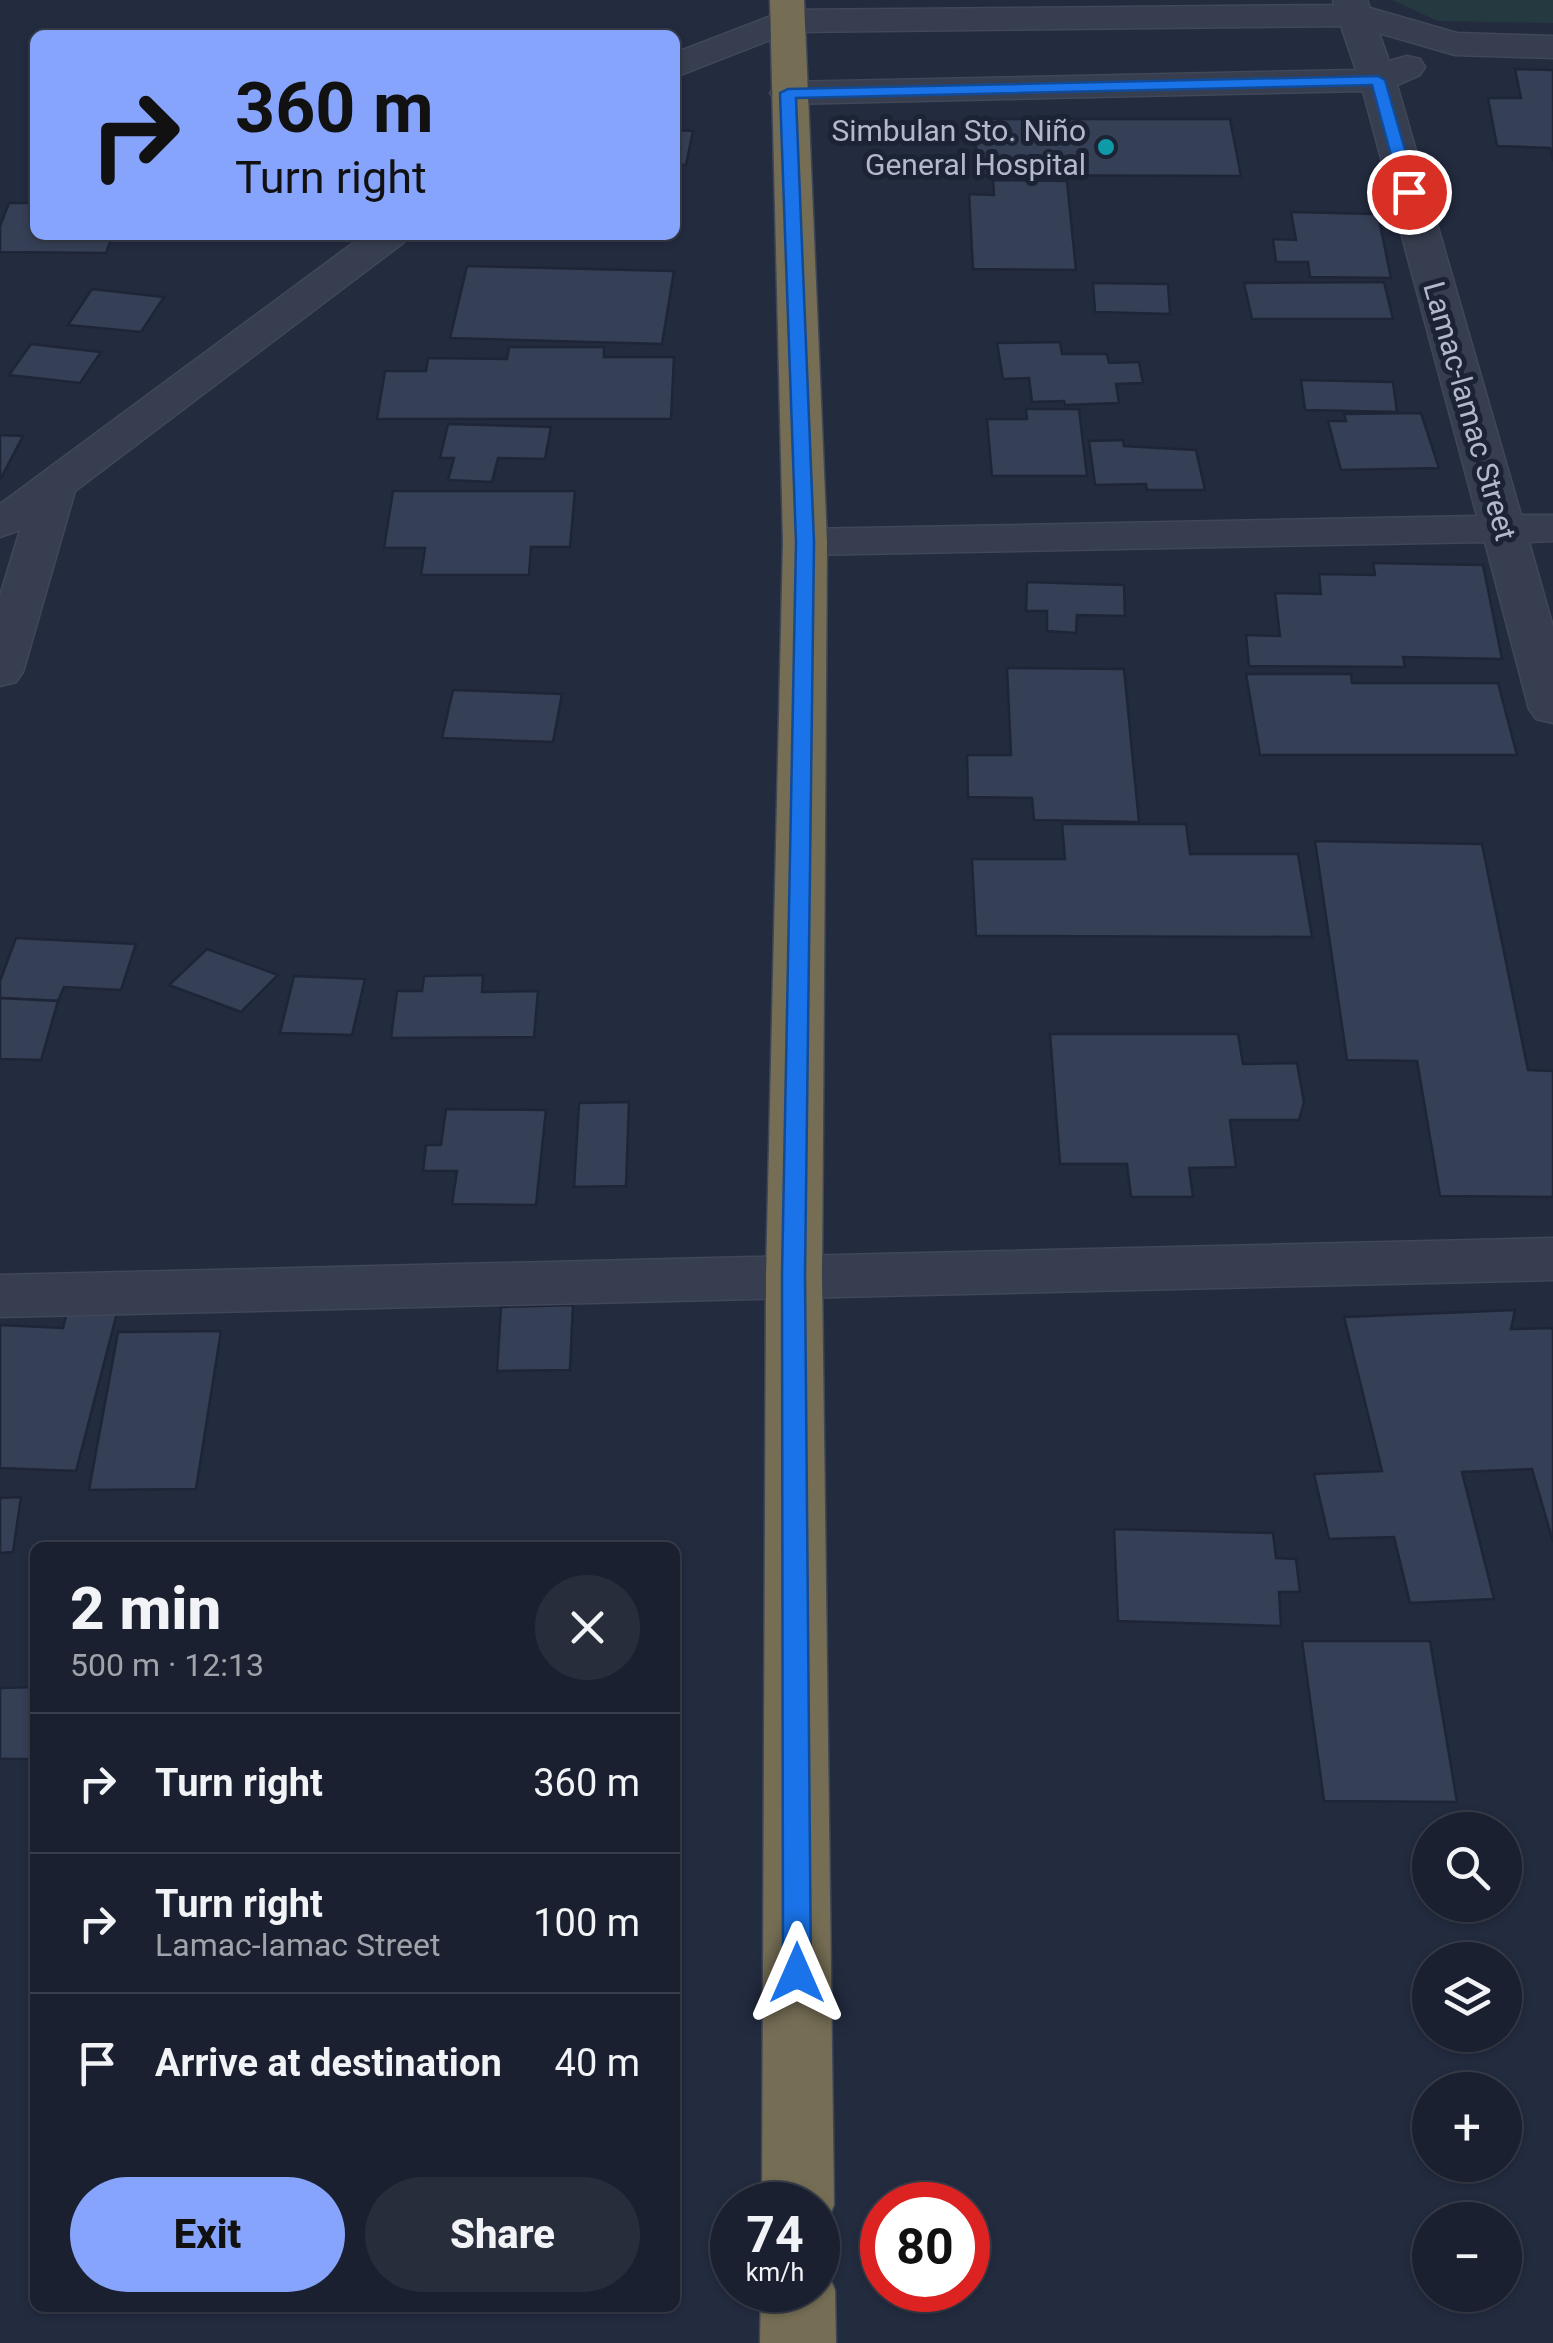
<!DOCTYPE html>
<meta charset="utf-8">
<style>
:root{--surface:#1a202f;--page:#272d3b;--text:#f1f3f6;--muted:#9fa3aa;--line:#383e4b;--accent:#87a4fc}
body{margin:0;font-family:Roboto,sans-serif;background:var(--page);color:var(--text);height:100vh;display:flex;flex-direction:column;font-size:38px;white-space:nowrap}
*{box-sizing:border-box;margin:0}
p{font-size:32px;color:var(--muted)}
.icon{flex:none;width:55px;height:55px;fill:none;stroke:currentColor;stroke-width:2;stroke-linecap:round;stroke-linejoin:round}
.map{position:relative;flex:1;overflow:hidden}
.side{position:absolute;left:30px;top:1542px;width:650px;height:770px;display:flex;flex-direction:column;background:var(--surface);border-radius:15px;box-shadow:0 2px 8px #0004,0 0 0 2px var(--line)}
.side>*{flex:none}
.hud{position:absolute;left:30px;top:30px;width:650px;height:210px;border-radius:15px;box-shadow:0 2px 8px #0004,0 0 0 2px var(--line);background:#87a4fc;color:#111;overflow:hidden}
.fabs{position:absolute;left:1412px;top:1812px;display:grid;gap:20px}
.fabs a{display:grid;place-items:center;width:110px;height:110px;border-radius:50%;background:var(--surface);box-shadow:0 2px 8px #0004,0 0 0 2px var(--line);font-size:50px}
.speed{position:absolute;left:710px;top:2182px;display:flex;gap:20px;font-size:50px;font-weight:700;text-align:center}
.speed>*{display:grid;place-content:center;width:130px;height:130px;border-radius:50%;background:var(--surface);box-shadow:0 2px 8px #0004,0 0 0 2px var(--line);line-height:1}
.speed small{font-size:25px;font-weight:400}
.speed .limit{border:15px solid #d22;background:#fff;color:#111}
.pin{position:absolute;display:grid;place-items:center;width:85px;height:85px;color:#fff;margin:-42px;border:5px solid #fff;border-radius:50%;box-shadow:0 2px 10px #0007}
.me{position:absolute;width:110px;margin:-55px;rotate:0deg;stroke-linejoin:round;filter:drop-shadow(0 0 8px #0008)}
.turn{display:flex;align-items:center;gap:35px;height:210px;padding:0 40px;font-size:45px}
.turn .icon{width:130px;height:130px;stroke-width:2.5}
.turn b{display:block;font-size:70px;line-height:85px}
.round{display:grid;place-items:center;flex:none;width:105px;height:105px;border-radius:52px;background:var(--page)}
.head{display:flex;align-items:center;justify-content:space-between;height:170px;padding:0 40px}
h1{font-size:60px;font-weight:800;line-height:75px}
.cta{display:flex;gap:20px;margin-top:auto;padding:20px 40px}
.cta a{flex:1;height:115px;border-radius:60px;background:var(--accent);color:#111;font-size:40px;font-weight:800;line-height:115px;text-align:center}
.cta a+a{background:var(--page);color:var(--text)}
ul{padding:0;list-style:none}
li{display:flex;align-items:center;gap:30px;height:140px;padding:0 40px;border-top:2px solid var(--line)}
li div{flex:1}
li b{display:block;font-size:38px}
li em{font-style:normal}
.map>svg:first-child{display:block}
.green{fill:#253940}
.building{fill:#353f55;stroke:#1e2536;stroke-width:2.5}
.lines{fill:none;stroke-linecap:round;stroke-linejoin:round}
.street-casing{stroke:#404758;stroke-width:3}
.highway-casing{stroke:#3f4657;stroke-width:3}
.street{fill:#373e4f;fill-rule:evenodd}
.highway{fill:#756d54;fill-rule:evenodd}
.route{fill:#1a73e8;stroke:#114b97;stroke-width:2.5}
.culture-dot{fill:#0f9aa8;stroke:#1c2334;stroke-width:4}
.labels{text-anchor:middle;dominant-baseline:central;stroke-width:10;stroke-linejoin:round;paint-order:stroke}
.far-poi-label{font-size:30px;fill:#b3b9ca;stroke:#1c2334;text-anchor:end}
.far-street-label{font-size:30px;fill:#b3b9ca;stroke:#1c2334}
</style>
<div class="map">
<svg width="1553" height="2343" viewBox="0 0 1553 2343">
<rect width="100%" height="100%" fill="#232b3f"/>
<!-- green -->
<polygon class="green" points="1392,0 1553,0 1553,23 1438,21"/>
<!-- building -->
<g class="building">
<polygon points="1515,69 1553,70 1553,161 1550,148 1497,146 1488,98 1521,98"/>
<polygon points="974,119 1230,119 1241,176 978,175"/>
<polygon points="675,130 693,131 686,165 675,164"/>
<polygon points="993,180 1067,181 1076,270 973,269 969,194 994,195"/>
<polygon points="9,203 35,203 35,235 113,235 106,253 0,252 0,226"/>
<polygon points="1291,212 1378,214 1391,278 1310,277 1308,262 1276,262 1273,239 1296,240"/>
<polygon points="467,266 674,271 662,344 450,338"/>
<polygon points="1384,282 1393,319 1252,319 1244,283"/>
<polygon points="1093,283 1168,284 1170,314 1095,312"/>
<polygon points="92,289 164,297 141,332 68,325"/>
<polygon points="1060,342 1062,354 1107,354 1109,363 1139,362 1143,383 1116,384 1119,403 1065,405 1064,401 1032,402 1029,378 1003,379 997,343"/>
<polygon points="31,344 101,352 80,383 9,375"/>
<polygon points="509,347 604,347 604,357 674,357 671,419 377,419 385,371 426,371 428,358 507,359"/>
<polygon points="1301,380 1393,382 1397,412 1305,410"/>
<polygon points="1026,409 1079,409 1087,476 992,476 987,419 1027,419"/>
<polygon points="1421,413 1439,468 1341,470 1328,421 1346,421 1344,414"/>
<polygon points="448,424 551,427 545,459 498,458 492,482 448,480 454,458 440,458"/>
<polygon points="0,435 23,436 0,480"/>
<polygon points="1123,440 1124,446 1196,450 1205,490 1147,490 1146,484 1095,485 1089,441"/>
<polygon points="393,491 575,491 570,547 531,547 529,575 421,575 425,548 384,548"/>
<polygon points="1373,563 1483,565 1502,659 1403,657 1405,667 1249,666 1246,635 1280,636 1275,593 1321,594 1319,574 1375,575"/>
<polygon points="1027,582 1124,585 1125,616 1077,615 1076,633 1047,631 1047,611 1026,611"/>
<polygon points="1007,668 1124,669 1139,822 1034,820 1032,798 968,797 967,755 1011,755"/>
<polygon points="1246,674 1351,674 1352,683 1498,683 1517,755 1260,755"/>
<polygon points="453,690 562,694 553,742 442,738"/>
<polygon points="1062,824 1186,824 1190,854 1298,854 1312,937 976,936 972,859 1065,859"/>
<polygon points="1315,841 1482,844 1528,1070 1553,1071 1553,1197 1440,1196 1417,1061 1347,1060"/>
<polygon points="16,938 136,944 121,990 64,987 58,1001 0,998 0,981"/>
<polygon points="207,949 278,975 241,1012 169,985"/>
<polygon points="483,975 482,992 538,991 534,1037 391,1038 397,991 422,991 424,976"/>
<polygon points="294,976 365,979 352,1035 280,1033"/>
<polygon points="0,998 58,1001 41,1060 0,1059"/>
<polygon points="1050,1034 1238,1034 1243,1064 1297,1063 1304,1102 1299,1120 1230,1120 1236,1167 1189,1168 1193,1197 1131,1197 1127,1164 1060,1164"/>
<polygon points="629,1102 626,1186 574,1187 579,1103"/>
<polygon points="446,1109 546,1110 536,1205 452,1204 457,1171 423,1171 426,1145 441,1145"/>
<polygon points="573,1305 570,1370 497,1371 501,1307"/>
<polygon points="1515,1310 1511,1329 1553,1328 1553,1542 1532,1469 1462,1472 1494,1599 1410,1603 1394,1537 1329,1539 1314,1474 1382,1471 1344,1317"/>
<polygon points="67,1312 117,1313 76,1471 0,1468 0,1325 63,1328"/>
<polygon points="221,1331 196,1489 89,1490 118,1332"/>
<polygon points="21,1497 13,1552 0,1553 0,1498"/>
<polygon points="1114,1529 1273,1533 1276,1558 1296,1559 1300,1592 1279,1592 1281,1626 1118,1621"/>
<polygon points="1302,1641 1430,1641 1457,1802 1324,1801"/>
<polygon points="35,1687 35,1759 0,1759 0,1688"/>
</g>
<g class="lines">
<defs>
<g id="street">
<polygon points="1333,0 1367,0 1370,8 1457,33 1553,36 1553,58 1455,55 1379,33 1389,61 1407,56 1420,59 1425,67 1420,75 1397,85 1521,515 1553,515 1553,541 1529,542 1553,627 1553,723 1536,719 1529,709 1485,542 805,555 789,551 783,542 789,533 805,529 1477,516 1363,91 788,104 775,101 770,93 775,85 788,82 1356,70 1341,26 791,32 675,77 675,53 786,10 1334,5"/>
<polygon points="364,235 408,235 403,243 75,491 23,672 16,682 0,686 0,596 20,530 0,537 0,504"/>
<polygon points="1553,1238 1553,1280 0,1317 0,1275"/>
</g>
<g id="highway">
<polygon points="770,0 804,0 827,542 822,1276 834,2205 824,2229 818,2231 818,2205 762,2205 766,1276 783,542"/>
<polygon points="818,2262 824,2265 835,2290 836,2343 760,2343 761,2290 818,2290"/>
</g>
</defs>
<!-- street casing -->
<use href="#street" class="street-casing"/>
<!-- highway casing -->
<use href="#highway" class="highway-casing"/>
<!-- street -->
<use href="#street" class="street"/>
<!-- highway -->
<use href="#highway" class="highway"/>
</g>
<!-- route -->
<polygon class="route" points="1378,76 1385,80 1417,192 1415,196 1401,192 1372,85 796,98 814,542 805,1276 811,1973 807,1982 797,1985 787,1982 783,1973 782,1276 796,542 780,93 788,89"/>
<!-- markers -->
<circle class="culture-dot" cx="1106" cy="147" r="10"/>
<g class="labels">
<!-- far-poi labels -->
<g class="far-poi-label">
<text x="1086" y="130">Simbulan Sto. Niño<tspan x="1086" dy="34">General Hospital</tspan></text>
</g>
<!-- far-street labels -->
<g class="far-street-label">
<text transform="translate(1470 411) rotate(74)">Lamac-lamac Street</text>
</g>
</g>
</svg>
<div class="fabs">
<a><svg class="icon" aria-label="search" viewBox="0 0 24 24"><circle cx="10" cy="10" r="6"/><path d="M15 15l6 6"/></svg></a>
<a><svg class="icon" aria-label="layers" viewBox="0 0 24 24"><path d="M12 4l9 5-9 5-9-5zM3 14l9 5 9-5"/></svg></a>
<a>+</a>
<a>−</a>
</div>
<div class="speed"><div>74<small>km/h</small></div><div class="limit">80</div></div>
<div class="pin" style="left:1409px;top:192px;background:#d93025"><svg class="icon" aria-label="arrive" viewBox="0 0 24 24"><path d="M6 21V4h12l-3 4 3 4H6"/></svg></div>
<svg class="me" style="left:797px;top:1973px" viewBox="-20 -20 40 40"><path d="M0-17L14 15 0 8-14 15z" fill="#1a73e8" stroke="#fff" stroke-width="4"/></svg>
<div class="hud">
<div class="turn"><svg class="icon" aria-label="right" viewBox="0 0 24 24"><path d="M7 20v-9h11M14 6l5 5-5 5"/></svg><div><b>360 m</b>Turn right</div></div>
</div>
<section class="side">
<div class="head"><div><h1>2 min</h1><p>500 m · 12:13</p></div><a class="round"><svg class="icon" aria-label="close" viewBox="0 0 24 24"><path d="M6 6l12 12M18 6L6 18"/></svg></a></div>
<ul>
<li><svg class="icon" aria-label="right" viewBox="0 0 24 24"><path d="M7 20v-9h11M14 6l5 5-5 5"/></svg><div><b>Turn right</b></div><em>360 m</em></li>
<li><svg class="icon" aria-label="right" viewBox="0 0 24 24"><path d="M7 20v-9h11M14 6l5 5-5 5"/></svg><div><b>Turn right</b><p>Lamac-lamac Street</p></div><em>100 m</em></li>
<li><svg class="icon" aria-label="arrive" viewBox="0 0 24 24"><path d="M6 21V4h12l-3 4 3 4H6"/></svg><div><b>Arrive at destination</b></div><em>40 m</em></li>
</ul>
<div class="cta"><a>Exit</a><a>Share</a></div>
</section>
</div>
